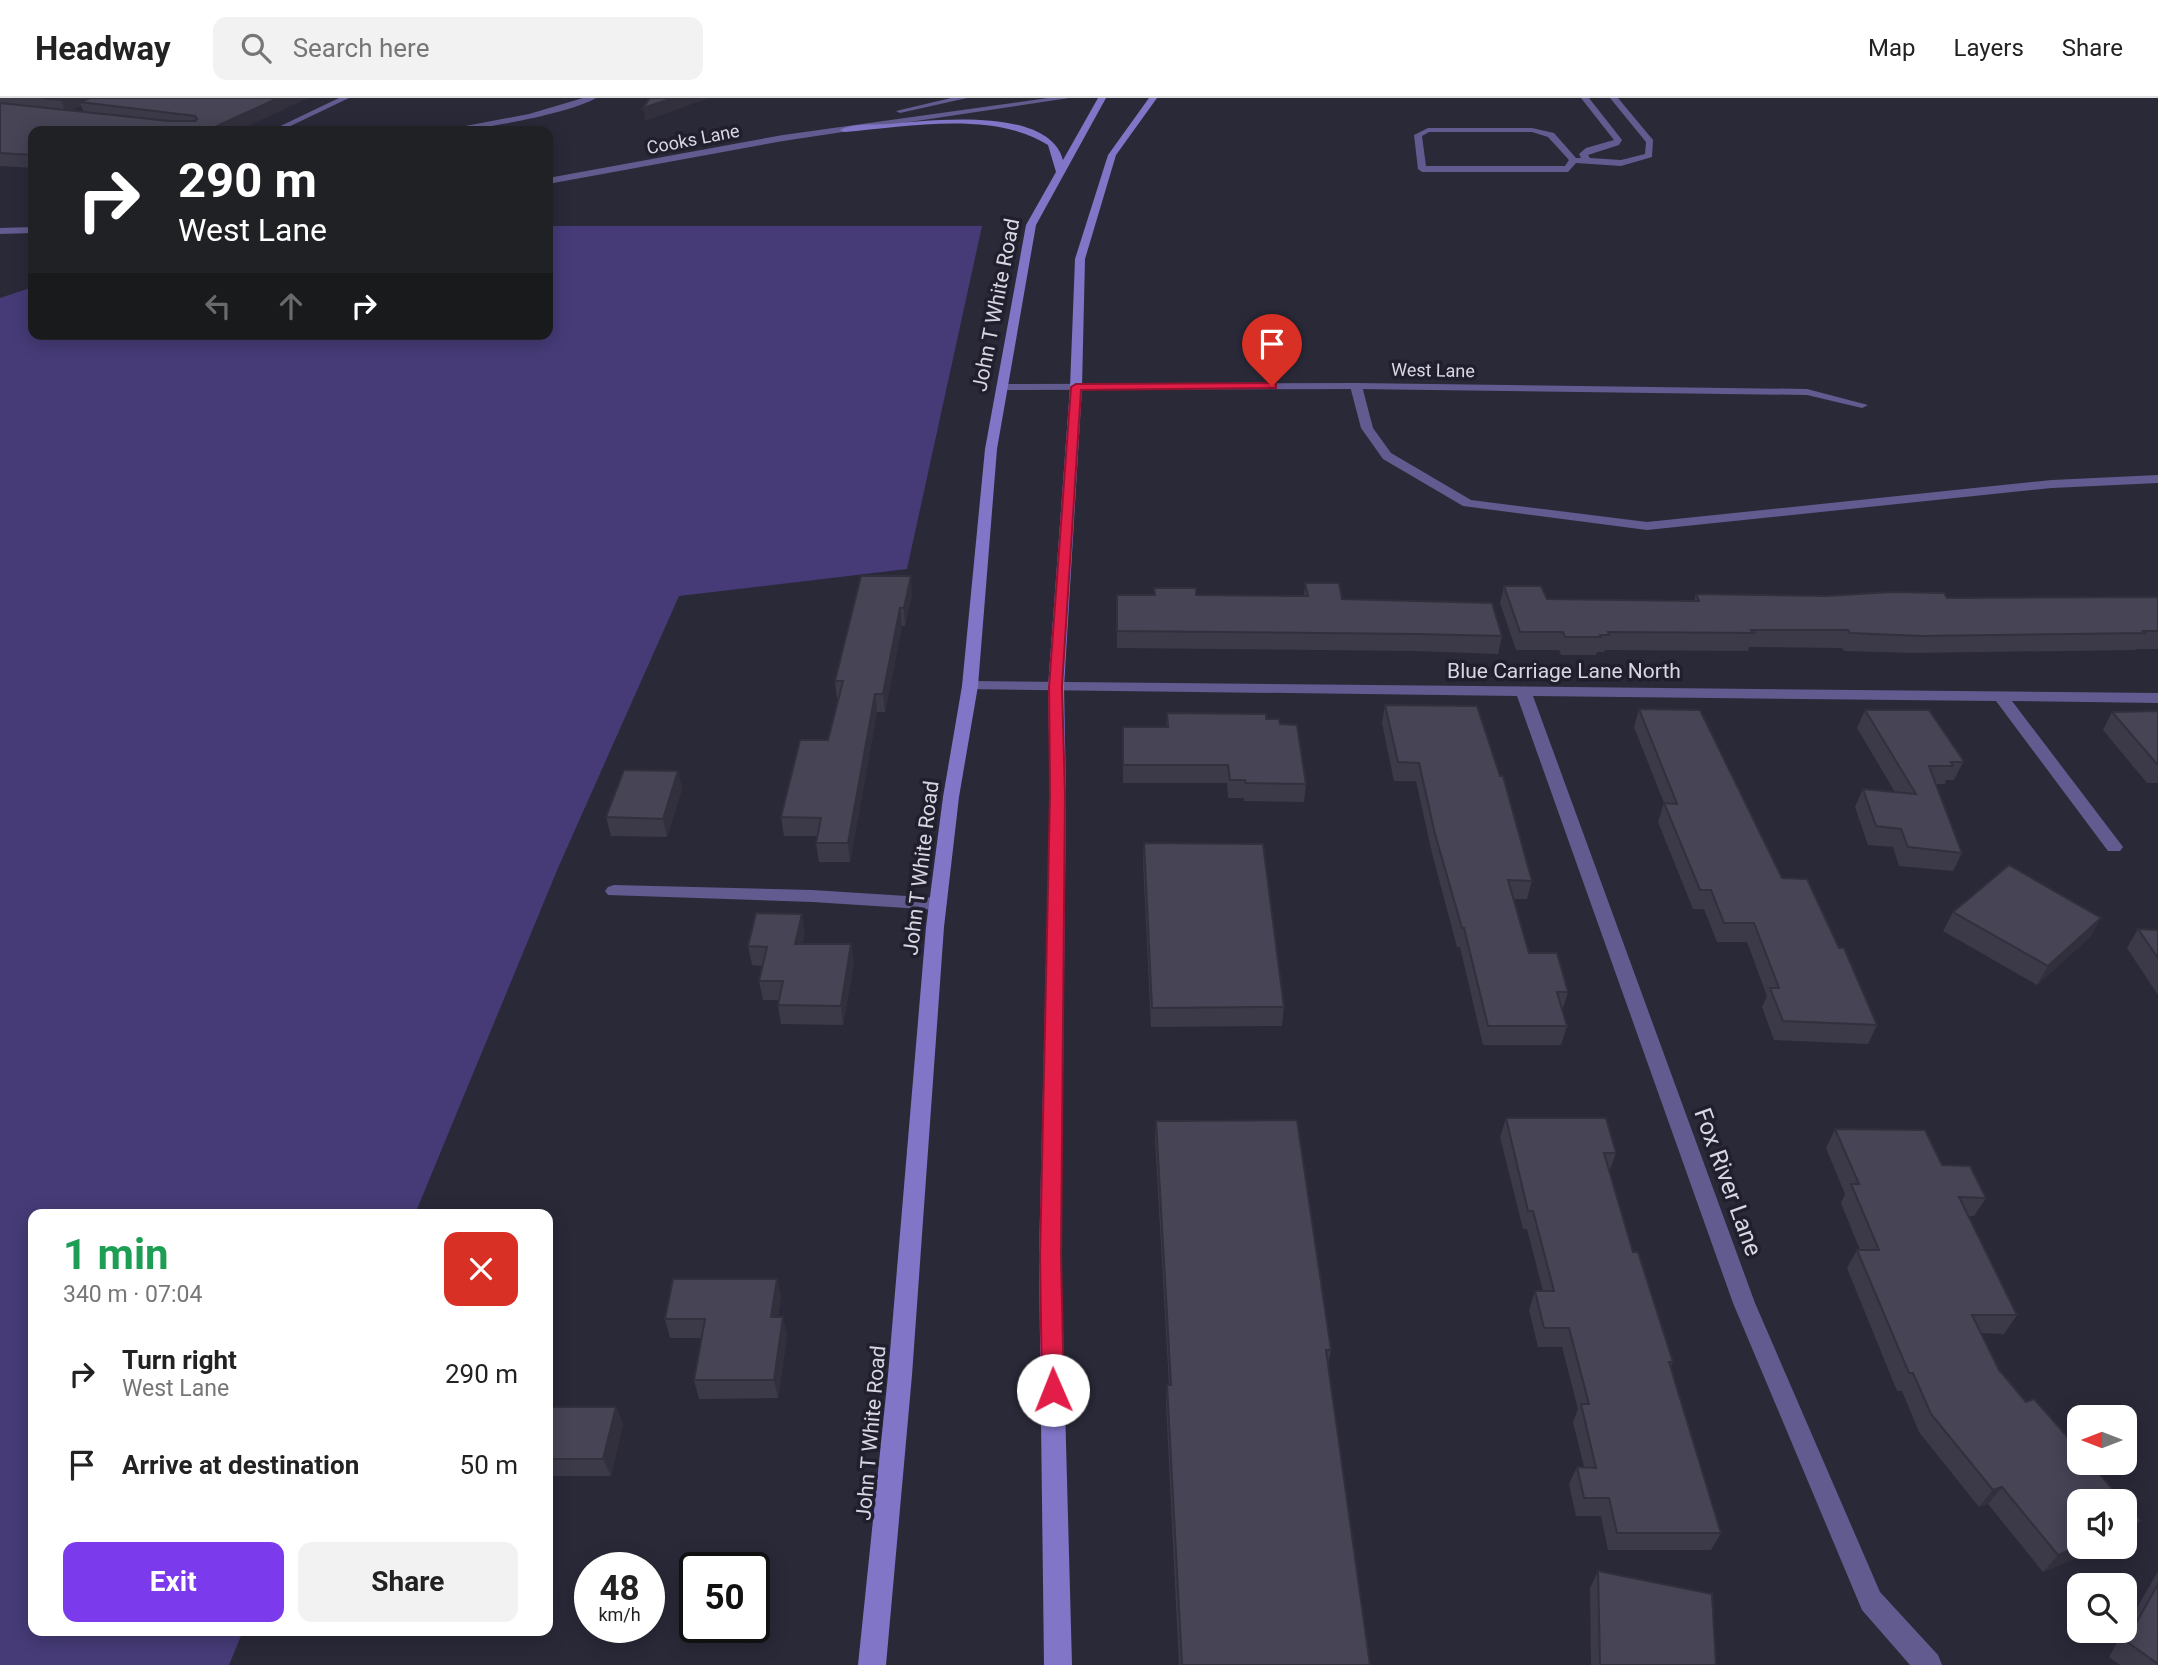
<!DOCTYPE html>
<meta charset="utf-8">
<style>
:root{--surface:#fff;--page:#f2f2f2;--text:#222;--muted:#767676;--line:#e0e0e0;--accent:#7c3aed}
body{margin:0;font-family:Roboto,sans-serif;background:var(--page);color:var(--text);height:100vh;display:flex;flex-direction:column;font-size:26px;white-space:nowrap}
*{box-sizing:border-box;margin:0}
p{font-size:23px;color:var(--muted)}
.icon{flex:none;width:38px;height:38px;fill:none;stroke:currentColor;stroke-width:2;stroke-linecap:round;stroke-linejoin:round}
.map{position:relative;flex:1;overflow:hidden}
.side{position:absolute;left:28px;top:1111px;width:525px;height:427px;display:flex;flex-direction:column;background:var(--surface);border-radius:14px;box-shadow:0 4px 18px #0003}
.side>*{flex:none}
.top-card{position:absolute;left:28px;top:28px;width:525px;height:214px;border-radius:14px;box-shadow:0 4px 18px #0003;background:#202124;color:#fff;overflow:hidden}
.needle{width:46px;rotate:270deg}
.controls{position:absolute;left:2067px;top:1307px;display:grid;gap:14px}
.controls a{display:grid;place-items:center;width:70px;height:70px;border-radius:14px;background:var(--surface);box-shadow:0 4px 18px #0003;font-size:35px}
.speed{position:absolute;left:574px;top:1454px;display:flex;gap:14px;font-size:35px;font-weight:700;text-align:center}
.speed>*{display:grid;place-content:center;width:91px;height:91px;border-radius:50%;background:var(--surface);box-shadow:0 4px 18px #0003;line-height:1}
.speed small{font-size:18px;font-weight:400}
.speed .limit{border:4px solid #111;border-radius:10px;background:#fff;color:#111}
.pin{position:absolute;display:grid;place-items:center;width:60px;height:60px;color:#fff;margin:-72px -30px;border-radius:50% 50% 50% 0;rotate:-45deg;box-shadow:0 0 7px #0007}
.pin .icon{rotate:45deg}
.me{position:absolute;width:77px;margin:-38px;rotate:359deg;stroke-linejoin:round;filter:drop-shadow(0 0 5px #0008)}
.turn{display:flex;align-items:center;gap:24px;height:147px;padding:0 35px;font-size:32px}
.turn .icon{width:91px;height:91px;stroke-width:2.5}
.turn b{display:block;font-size:49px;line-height:60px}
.lanes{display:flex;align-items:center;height:66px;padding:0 35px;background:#0003;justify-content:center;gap:35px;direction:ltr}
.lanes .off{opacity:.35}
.round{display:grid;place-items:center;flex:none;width:74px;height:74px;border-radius:14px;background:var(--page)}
.headline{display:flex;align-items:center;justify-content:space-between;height:119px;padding:0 35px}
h1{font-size:42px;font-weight:700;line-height:52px;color:#1e9e55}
.cta{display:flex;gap:14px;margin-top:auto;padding:14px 35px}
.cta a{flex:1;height:80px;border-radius:14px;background:var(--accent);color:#fff;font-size:28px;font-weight:700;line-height:80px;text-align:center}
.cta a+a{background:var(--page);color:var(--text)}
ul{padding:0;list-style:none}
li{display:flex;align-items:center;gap:21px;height:91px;padding:0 35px}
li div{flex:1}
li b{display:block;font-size:26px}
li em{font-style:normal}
header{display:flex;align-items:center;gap:42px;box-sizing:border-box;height:98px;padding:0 35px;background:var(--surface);border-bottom:2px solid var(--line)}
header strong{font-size:33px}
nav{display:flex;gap:38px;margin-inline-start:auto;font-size:24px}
.search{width:490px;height:63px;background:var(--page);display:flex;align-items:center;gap:18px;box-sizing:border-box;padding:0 24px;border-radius:14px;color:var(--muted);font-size:26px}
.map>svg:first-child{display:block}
.green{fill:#463b77}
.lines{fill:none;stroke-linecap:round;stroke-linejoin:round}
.service{fill:#625b8f;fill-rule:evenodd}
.minor{fill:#625b8f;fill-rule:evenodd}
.tertiary{fill:#625b8f;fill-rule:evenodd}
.secondary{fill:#8175c7;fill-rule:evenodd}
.wall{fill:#3c3a49;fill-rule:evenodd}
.shaded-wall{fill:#31303c}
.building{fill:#464455;stroke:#31303c;stroke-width:2}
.route{fill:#e11d48;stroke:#92132f;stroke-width:2}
.labels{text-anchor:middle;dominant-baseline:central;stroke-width:7;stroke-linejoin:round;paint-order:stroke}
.far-street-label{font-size:18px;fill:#d7d7e1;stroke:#211f2e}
.street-label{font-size:21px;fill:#d7d7e1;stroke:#211f2e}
.near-street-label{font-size:24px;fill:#d7d7e1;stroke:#211f2e}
</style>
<header>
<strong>Headway</strong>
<div class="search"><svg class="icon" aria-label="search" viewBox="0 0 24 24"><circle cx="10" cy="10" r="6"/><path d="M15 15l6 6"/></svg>Search here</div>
<nav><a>Map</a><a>Layers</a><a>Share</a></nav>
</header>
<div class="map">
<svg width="2158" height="1567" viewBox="0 0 2158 1567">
<rect width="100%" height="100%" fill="#2a2938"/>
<!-- green -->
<polygon class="green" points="548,128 982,128 907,471 679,498 558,770 415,1116 33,1116 33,1533 243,1533 229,1567 0,1567 0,200 33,189 33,236 548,236"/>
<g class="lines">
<!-- service -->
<g class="service">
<path d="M1581 0H1589L1622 42 1619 47 1588 57 1590 60 1621 62 1645 56 1646 44 1610 0H1618L1653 42 1652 59 1621 68 1576 65 1568 74H1422L1418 71 1414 37 1428 30H1532L1554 35 1576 60H1581L1579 56 1586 50 1614 42ZM1429 34H1532L1548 39 1569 62 1565 68H1426L1422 38Z"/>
<polygon points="1352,286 1362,288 1373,330 1391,355 1471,402 1647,424 2052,382 2158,377 2158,385 2052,390 1647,432 1463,408 1383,361 1361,330 1350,288"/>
<polygon points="614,787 812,792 938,800 947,806 938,812 812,804 608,797 605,793 608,789"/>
</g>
<!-- minor -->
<g class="minor">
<polygon points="339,0 349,0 280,33 270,33"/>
<path d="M583 0H596C569 16 471 34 439 33L529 16Z"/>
<polygon points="1356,285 1807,291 1868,307 1862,310 1807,297 1356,291 1002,292 996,289 1002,286"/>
<polygon points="970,583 2158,595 2158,605 2012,603 2120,745 2123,749 2120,753 2108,753 1996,603 1533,598 1755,1205 1880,1494 1938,1557 1942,1567 1910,1567 1862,1512 1733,1205 1517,598 965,591 962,588"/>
</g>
<!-- tertiary -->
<g class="tertiary">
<polygon points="951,0 967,0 900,15 896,13"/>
<polygon points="1048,0 1069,0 783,43 548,86 548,80 783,37"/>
<polygon points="33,129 33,135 0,136 0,130"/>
</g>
<!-- secondary -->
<g class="secondary">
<path d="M1098 0H1106L1036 127 997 351 978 588 959 699 944 829 912 1277 886 1567H858L888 1277 926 829 943 699 962 588 985 351 1026 127 1056 74 1048 47C993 12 906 29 844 34L840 32C852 25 874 27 888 26 931 22 1049 8 1063 62Z"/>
<polygon points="1149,0 1157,0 1116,57 1085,161 1082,289 1064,589 1066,696 1061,1159 1072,1567 1044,1567 1039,1159 1050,696 1048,589 1070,289 1075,161 1108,57"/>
</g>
</g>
<!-- wall -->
<g class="wall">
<path d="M0 0H308L237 33H33V70L0 68ZM81 8 84 14 70 12Z"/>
<polygon points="1305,485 1342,501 1502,538 1498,556 1413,553 1117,550 1117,497 1154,497 1154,490 1196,497 1304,498"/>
<polygon points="1504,488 1547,501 1694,503 1696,496 1983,500 2158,499 2158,551 2136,551 2135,552 1913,555 1844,553 1842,550 1749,549 1748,553 1605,552 1604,554 1597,554 1596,557 1561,557 1559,552 1516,552 1500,505"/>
<polygon points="912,496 905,528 902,528 885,614 877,614 850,764 819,764 816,745 817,738 784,738 781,719 828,642 838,601 837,601 835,583"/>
<polygon points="1385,607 1532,783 1527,801 1513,801 1529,855 1568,894 1562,913 1567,928 1561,947 1483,947 1460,849 1457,849 1432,755 1416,683 1394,683 1382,625"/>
<polygon points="1639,611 1839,850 1877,927 1868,946 1774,942 1762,909 1767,898 1747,844 1717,844 1704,811 1693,811 1658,724 1664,705 1634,629"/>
<polygon points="1865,612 1963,664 1954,682 1946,682 1945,686 1936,686 1962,755 1953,773 1899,768 1893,749 1868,747 1855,709 1863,691 1895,694 1857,630"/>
<polygon points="2158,613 2158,685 2147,685 2103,632 2112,614"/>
<polygon points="1167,615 1266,621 1280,626 1306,686 1304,704 1244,703 1244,700 1228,700 1227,685 1123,685 1123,629 1166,629"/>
<polygon points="678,673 682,691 667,739 611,738 606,719"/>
<polygon points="1144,745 1284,909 1282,928 1151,929 1143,764"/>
<polygon points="1953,814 2101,820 2090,839 2037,887 1943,833"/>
<polygon points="2138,831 2158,832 2158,897 2127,850"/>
<polygon points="805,835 802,846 854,865 843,927 781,926 778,907 779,902 763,902 759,883 763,868 752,867 748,848"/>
<polygon points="1506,1020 1616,1055 1609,1074 1633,1154 1673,1264 1671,1268 1721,1435 1711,1452 1608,1452 1601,1418 1576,1418 1569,1386 1577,1369 1584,1369 1573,1324 1578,1311 1562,1249 1538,1249 1529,1212 1535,1193 1543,1193 1527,1131 1523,1131 1500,1039"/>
<polygon points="1156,1023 1331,1252 1328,1267 1370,1567 1179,1567 1166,1305 1167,1287 1169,1287 1155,1042"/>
<polygon points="1835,1031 1942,1067 1986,1100 1974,1118 1968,1118 2017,1217 2004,1236 1981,1235 2079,1449 2102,1449 2043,1474 1988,1406 1979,1409 1919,1334 1902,1293 1897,1293 1847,1170 1857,1152 1860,1152 1841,1105 1845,1096 1826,1050"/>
<polygon points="777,1181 781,1199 778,1219 787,1237 778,1300 699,1301 694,1282 702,1240 670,1240 665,1221"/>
<polygon points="548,1309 616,1309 623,1326 611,1378 548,1378"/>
<polygon points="1598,1473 1716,1567 1591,1567 1590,1490"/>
<polygon points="2158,1473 2158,1567 2120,1567 2109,1559"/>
</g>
<!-- shaded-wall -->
<g class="shaded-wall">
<polygon points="66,0 100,0 80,4 81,8 66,14 61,2"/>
<polygon points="278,0 308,0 237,33 206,33"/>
<polygon points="673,0 709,0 645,23 643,10"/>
<polygon points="911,478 912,496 905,528 904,510"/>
<polygon points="900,510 902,528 885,614 883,596"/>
<polygon points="875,596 877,614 850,764 848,745"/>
<polygon points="678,673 682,691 667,739 663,721"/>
<polygon points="802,816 805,835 799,864 795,846"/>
<polygon points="2101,820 2090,839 2037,887 2048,868"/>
<polygon points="851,846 854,865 843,927 841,908"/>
<polygon points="777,1181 781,1199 775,1237 771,1219"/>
<polygon points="783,1219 787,1237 778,1300 774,1282"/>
<polygon points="616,1309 623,1326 611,1378 603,1361"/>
<polygon points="2002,1389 1988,1406 1979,1409 1993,1392"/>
<polygon points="2141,1423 2124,1440 2124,1429"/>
<polygon points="2079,1448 2079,1449 2102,1449 2043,1474 2058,1457"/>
</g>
<!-- building -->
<g class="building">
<polygon points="41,0 66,0 61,2"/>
<polygon points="90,0 278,0 206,33 33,33 33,57 0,55 0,5 169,23 195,23 197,21 195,18 80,4"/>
<polygon points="650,0 673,0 643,10"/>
<polygon points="861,478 911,478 904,510 900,510 883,596 875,596 848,745 816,745 821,720 781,719 800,642 828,642 843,583 835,583"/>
<polygon points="1305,485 1339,485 1342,501 1492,505 1502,538 1416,536 1117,533 1117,497 1155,497 1154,490 1196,490 1196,497 1308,498"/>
<polygon points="1504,488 1541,488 1547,501 1699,503 1696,496 1826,498 1891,494 1944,495 1947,500 2158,499 2158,533 2143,533 2145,535 1921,538 1850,535 1848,532 1751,532 1754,535 1608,534 1609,537 1600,537 1601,539 1565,539 1563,534 1520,534"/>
<polygon points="1385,607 1477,608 1500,678 1503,678 1532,783 1508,782 1529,855 1557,855 1568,894 1557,894 1567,928 1488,928 1464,830 1462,830 1435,736 1419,665 1398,664"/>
<polygon points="1639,611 1700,612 1782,780 1807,781 1839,850 1844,850 1877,927 1783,923 1770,890 1779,890 1754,825 1724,825 1711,792 1700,792 1664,705 1677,706"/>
<polygon points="1865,612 1929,612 1963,662 1963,664 1951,664 1953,668 1929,668 1962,755 1908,749 1901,731 1876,728 1863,691 1916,696"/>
<polygon points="2158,613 2158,666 2157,666 2112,614"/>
<polygon points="1167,615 1266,616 1266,621 1279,621 1280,626 1297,627 1306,686 1246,685 1245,682 1230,682 1228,667 1123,667 1123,629 1168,629"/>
<polygon points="624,672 678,673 663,721 606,719"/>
<polygon points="1144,745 1263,746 1284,909 1152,910"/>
<polygon points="2009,767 2101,820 2048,868 1953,814"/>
<polygon points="756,815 802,816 795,846 851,846 841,908 778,907 783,883 759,883 767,849 748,848"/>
<polygon points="2138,831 2158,832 2158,860"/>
<polygon points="1506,1020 1606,1020 1616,1055 1604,1055 1633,1154 1638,1154 1673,1264 1669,1264 1721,1435 1617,1435 1609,1400 1584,1400 1577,1369 1596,1370 1581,1306 1589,1306 1569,1230 1544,1230 1535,1193 1554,1193 1533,1113 1528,1113"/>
<polygon points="1297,1022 1331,1252 1326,1252 1370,1567 1182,1567 1167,1287 1171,1287 1156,1023"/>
<polygon points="1835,1031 1925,1032 1942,1067 1970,1068 1986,1100 1959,1099 2017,1217 1972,1217 1999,1272 2026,1304 2034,1301 2079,1352 2079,1365 2090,1365 2124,1404 2079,1404 2079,1448 2058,1457 2002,1389 1993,1392 1931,1316 1913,1275 1909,1275 1857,1152 1879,1152 1851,1086 1859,1086"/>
<polygon points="673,1181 777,1181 771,1219 783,1219 774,1282 694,1282 705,1221 665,1221"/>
<polygon points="548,1309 616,1309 603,1361 548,1361"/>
<polygon points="2124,1404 2141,1423 2124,1429"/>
<polygon points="1598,1473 1712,1496 1716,1567 1600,1567"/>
<polygon points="2158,1486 2158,1566 2126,1543"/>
</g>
<!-- route -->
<polygon class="route" points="1272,285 1276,286 1276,290 1081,292 1062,589 1065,696 1061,1159 1064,1292 1061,1299 1053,1302 1046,1299 1042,1292 1040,1159 1050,696 1049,589 1071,289 1076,286"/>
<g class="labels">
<!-- far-street labels -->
<g class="far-street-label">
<text transform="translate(693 41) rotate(-11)">Cooks Lane</text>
<text transform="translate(1433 272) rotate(1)">West Lane</text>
</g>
<!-- street labels -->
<g class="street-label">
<text transform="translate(996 207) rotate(-79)">John T White Road</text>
<text x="1564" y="573">Blue Carriage Lane North</text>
<text transform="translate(921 770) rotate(-83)">John T White Road</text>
<text transform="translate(871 1335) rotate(-85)">John T White Road</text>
</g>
<!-- near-street labels -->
<g class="near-street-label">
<text transform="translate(1728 1084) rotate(70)">Fox River Lane</text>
</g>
</g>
</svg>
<div class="controls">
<a><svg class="needle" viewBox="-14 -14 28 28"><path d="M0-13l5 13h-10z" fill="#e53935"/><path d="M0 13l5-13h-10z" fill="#767676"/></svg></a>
<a><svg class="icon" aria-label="sound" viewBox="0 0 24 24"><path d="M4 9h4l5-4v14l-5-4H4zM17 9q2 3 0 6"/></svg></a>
<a><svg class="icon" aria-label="search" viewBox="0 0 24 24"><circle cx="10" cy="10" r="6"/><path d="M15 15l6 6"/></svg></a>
</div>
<div class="speed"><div>48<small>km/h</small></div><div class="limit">50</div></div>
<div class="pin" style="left:1272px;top:288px;background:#d93025"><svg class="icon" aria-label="arrive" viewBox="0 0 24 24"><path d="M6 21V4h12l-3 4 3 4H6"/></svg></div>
<svg class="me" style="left:1053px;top:1292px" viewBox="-20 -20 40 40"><circle r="19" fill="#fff"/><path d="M0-13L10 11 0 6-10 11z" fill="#e11d48"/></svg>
<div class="top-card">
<div class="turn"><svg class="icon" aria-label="right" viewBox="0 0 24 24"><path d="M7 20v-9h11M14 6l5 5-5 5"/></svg><div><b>290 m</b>West Lane</div></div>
<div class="lanes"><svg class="icon off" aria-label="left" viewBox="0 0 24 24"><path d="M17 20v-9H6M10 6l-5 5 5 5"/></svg><svg class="icon off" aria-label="ahead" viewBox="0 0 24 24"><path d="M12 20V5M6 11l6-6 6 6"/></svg><svg class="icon" aria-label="right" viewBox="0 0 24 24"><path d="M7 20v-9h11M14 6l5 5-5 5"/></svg></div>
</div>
<section class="side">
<div class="headline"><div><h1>1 min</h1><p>340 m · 07:04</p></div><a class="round" style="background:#d93025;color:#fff"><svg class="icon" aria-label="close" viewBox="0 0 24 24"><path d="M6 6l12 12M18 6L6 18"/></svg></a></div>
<ul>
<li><svg class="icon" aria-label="right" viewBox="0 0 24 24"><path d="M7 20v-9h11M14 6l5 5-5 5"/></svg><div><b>Turn right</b><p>West Lane</p></div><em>290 m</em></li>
<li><svg class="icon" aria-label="arrive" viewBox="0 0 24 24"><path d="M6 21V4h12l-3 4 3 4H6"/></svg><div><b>Arrive at destination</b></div><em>50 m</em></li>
</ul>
<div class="cta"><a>Exit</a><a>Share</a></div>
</section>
</div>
